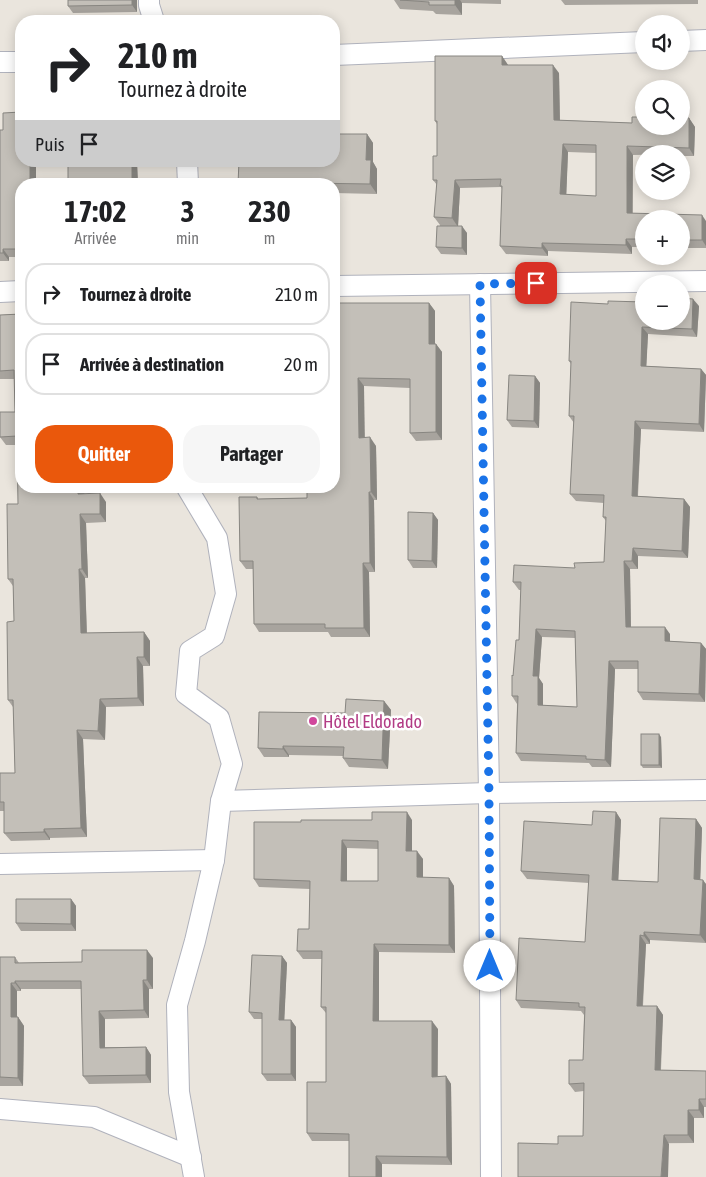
<!DOCTYPE html>
<html lang="fr">
<meta charset="utf-8">
<style>
:root{--surface:#fff;--page:#f6f6f6;--text:#202124;--muted:#757577;--line:#e0e0e0;--accent:#ea580c}
body{margin:0;font-family:"Asap Condensed",sans-serif;background:var(--page);color:var(--text);height:100vh;display:flex;flex-direction:column;font-size:19px;white-space:nowrap}
*{box-sizing:border-box;margin:0}
p{font-size:16px;color:var(--muted)}
.icon{flex:none;width:28px;height:28px;fill:none;stroke:currentColor;stroke-width:2;stroke-linecap:round;stroke-linejoin:round}
.map{position:relative;flex:1;overflow:hidden}
.panel{position:absolute;left:15px;top:178px;width:325px;height:315px;display:flex;flex-direction:column;background:var(--surface);border-radius:20px;box-shadow:0 2px 12px #0003}
.panel>*{flex:none}
.banner{position:absolute;left:15px;top:15px;width:325px;height:152px;border-radius:20px;box-shadow:0 2px 12px #0003;background:#fff;color:var(--text);overflow:hidden}
.buttons{position:absolute;left:635px;top:15px;display:grid;gap:10px}
.buttons a{display:grid;place-items:center;width:55px;height:55px;border-radius:50%;background:var(--surface);box-shadow:0 2px 12px #0003;font-size:25px}
.pin{position:absolute;display:grid;place-items:center;width:42px;height:42px;color:#fff;margin:-21px;border-radius:10px;box-shadow:0 2px 8px #0006}
.me{position:absolute;width:55px;margin:-28px;rotate:0deg;stroke-linejoin:round;filter:drop-shadow(0 0 4px #0008)}
.turn{display:flex;align-items:center;gap:18px;height:105px;padding:0 20px;font-size:22px}
.turn .icon{width:65px;height:65px;stroke-width:2.5}
.turn b{display:block;font-size:35px;line-height:42px}
.then{display:flex;align-items:center;height:48px;padding:0 20px;background:#0003;gap:10px;font-size:19px}
.eta{display:flex;justify-content:space-evenly;align-items:center;height:85px;text-align:center}
.eta b{font-size:30px;font-weight:700;line-height:35px}
.action{display:flex;gap:10px;margin-top:auto;padding:10px 20px}
.action a{flex:1;height:58px;border-radius:20px;background:var(--accent);color:#fff;font-size:20px;font-weight:700;line-height:58px;text-align:center}
.action a+a{background:var(--page);color:var(--text)}
ul{padding:0;list-style:none}
li{display:flex;align-items:center;gap:15px;height:62px;margin:0 10px 8px;padding:0 10px;border:2px solid var(--line);border-radius:20px}
li div{flex:1}
li b{display:block;font-size:19px}
li em{font-style:normal}
.map>svg:first-child{display:block}
.lines{fill:none;stroke-linecap:round;stroke-linejoin:round}
.street-casing{stroke:#b0b2bc;stroke-width:22}
.street{stroke:#fff;stroke-width:20}
.wall{fill:#a8a49e;fill-rule:evenodd}
.shaded-wall{fill:#888681}
.building{fill:#c3bfb8;stroke:#888681;fill-rule:evenodd}
.route{stroke:#1a73e8;stroke-width:9;stroke-dasharray:0 16.2}
.hotel-dot{fill:#d1479c;stroke:#fff;stroke-width:2}
.labels{text-anchor:middle;dominant-baseline:central;stroke-width:5;stroke-linejoin:round;paint-order:stroke}
.hotel-label{font-size:18px;fill:#b23c85;stroke:#fff;text-anchor:start}
</style>
<div class="map">
<svg width="706" height="1177" viewBox="0 0 706 1177">
<rect width="100%" height="100%" fill="#eae5dd"/>
<g class="lines">
<defs>
<g id="street">
<polyline points="149,0 149,5 154,21"/>
<polyline points="681,41 706,40"/>
<polyline points="334,55 644,42"/>
<polyline points="0,62 21,62"/>
<polyline points="187,161 188,184"/>
<polyline points="480,284 489,793 491,1177"/>
<polyline points="334,286 706,281"/>
<polyline points="0,292 21,291"/>
<polyline points="186,486 217,538 226,594 214,636 190,651 186,694 219,718 232,764 221,801 214,860 195,941 177,1005 179,1092 194,1177"/>
<polyline points="221,801 489,793 706,790"/>
<polyline points="0,864 214,860"/>
<polyline points="0,1109 94,1117 191,1157"/>
</g>
</defs>
<!-- street casing -->
<use href="#street" class="street-casing"/>
<!-- street -->
<use href="#street" class="street"/>
</g>
<!-- wall -->
<g class="wall">
<polygon points="137,0 137,12 73,13 68,6"/>
<polygon points="394,0 501,0 501,4 462,3 462,15 436,14 433,11 400,9"/>
<polygon points="561,0 698,0 698,4 565,5"/>
<path d="M502 56 508 65 559 73 560 120 632 123 689 118 695 127 694 156H681V154L633 155V213L706 221V248H681V219H644V247H632V254L548 251V256L506 254 500 246 502 189 501 187 460 188 458 226 467 233V255L441 254 436 247 440 225 434 217 437 185 433 180 437 156V124L435 121ZM568 152 596 153V196L566 195Z"/>
<polygon points="0,130 21,161 146,161 146,163 137,163 138,184 68,184 68,163 36,163 21,184 21,257 9,257 9,261 0,261"/>
<polygon points="367,134 373,143 373,162 377,169 377,194 334,193 334,184 238,184"/>
<polygon points="334,303 429,303 435,311 435,344 436,344 442,352 442,440 416,441 410,433 410,388 364,386 364,437 376,446 377,500 374,500 375,572 369,572 370,637 331,637 328,632 259,632 254,624 253,569 246,569 240,561 257,497 258,499 307,498"/>
<path d="M608 304 699 306 697 337 648 334 646 366 701 369 706 375 704 432 641 429 638 496 684 499 690 507 688 558 638 556V569H630L631 627 670 634V641L701 643 706 649 705 702 643 700 638 692V669H615L611 767H592L589 763 521 761 516 753 517 704 512 696 513 676 519 640 521 590H519L513 582 575 568 604 562 606 521 603 517 604 503 576 501 570 494 574 423 569 416 571 364 569 361ZM542 637 575 638 577 707 543 705V684L539 678Z"/>
<polygon points="21,314 21,486 84,486 84,494 106,502 106,522 86,523 88,578 85,578 87,633 144,632 150,641 150,666 143,666 144,706 106,707 105,740 83,739 87,837 50,838 50,840 11,841 4,833 4,811 0,811 0,773 15,773 13,707 8,700 14,621 13,586 8,579 18,504 17,445 6,445 0,437 15,412 14,379 0,379 0,315"/>
<polygon points="535,376 540,383 539,428 512,427 507,420"/>
<polygon points="433,513 438,520 437,568 413,568 408,560"/>
<polygon points="384,701 391,710 388,769 349,767 343,758 343,756 289,755 289,757 264,757 258,748 345,713"/>
<polygon points="661,737 662,768 643,768 641,765"/>
<polygon points="616,812 621,820 618,880 658,882 696,819 702,828 700,880 706,884 706,943 650,940 650,944 646,944 643,1006 657,1006 663,1015 661,1070 706,1071 706,1107 704,1107 704,1118 694,1118 694,1143 558,1144 583,1136 584,1091 575,1092 569,1084 583,1060 584,1015 581,1011 521,1008 516,1000 585,942 589,883 527,879 521,871 592,825"/>
<path d="M412 820V851L423 859V878H449L454 886 455 953 379 952V1021L438 1029V1077L446 1076 451 1084 452 1165 382 1164V1177H349V1141H312L307 1133 326 1082V1013L321 1007 322 959H303L297 951 309 929 310 889 259 887 254 879 301 822ZM347 848 378 849V881H347Z"/>
<polygon points="71,899 76,906 76,931 21,931 16,923"/>
<polygon points="282,956 287,963 284,1020 291,1020 296,1027 296,1081 267,1081 262,1074 262,1019 254,1019 249,1012"/>
<polygon points="0,957 15,957 19,963 82,962 153,958 153,989 149,989 149,1018 105,1019 105,1047 146,1047 151,1055 151,1083 89,1084 83,1076 82,989 21,989 21,991 17,991 17,1017 18,1017 24,1026 23,1086 0,1086"/>
</g>
<!-- shaded-wall -->
<g class="shaded-wall">
<polygon points="132,0 137,0 137,12 132,5"/>
<polygon points="455,0 460,0 462,3 462,15 455,5"/>
<polygon points="502,56 508,65 508,74 502,65"/>
<polygon points="553,65 559,73 560,128 554,120"/>
<polygon points="689,118 695,127 694,156 689,148"/>
<polygon points="367,134 373,143 373,162 377,169 377,194 370,184 366,160"/>
<polygon points="563,144 568,152 566,203 560,194"/>
<polygon points="627,146 633,155 632,221 627,213"/>
<polygon points="30,161 34,161 36,163 36,184 30,184"/>
<polygon points="132,161 136,161 137,163 138,184 133,184 132,182"/>
<polygon points="455,180 460,188 458,227 452,218"/>
<polygon points="702,215 706,221 706,246 702,240"/>
<polygon points="462,226 467,233 467,255 462,248"/>
<polygon points="626,239 632,247 632,254 626,245"/>
<polygon points="542,243 548,251 548,256 542,248"/>
<polygon points="3,249 9,257 9,261 3,253"/>
<polygon points="693,299 699,306 697,337 692,329"/>
<polygon points="429,303 435,311 435,352 429,344"/>
<polygon points="642,327 648,334 646,374 641,366"/>
<polygon points="436,344 442,352 442,440 436,432"/>
<polygon points="701,369 706,375 704,432 699,424"/>
<polygon points="535,376 540,383 539,428 534,421"/>
<polygon points="358,378 364,386 365,446 359,438"/>
<polygon points="635,421 641,429 637,504 632,496"/>
<polygon points="370,437 376,446 377,500 371,492"/>
<polygon points="78,486 84,486 85,502 78,494"/>
<polygon points="369,492 374,500 375,572 370,563"/>
<polygon points="100,493 106,502 106,522 100,514"/>
<polygon points="684,499 690,507 688,558 682,551"/>
<polygon points="433,513 438,520 437,568 432,561"/>
<polygon points="80,514 86,523 88,578 82,569"/>
<polygon points="633,548 638,556 638,569 632,561"/>
<polygon points="624,561 630,569 631,635 626,627"/>
<polygon points="363,563 369,572 370,637 364,628"/>
<polygon points="79,569 85,578 87,642 81,633"/>
<polygon points="665,627 670,634 670,649 665,641"/>
<polygon points="536,629 542,637 539,678 543,684 543,713 538,705 533,676"/>
<polygon points="144,632 150,641 150,666 144,657"/>
<polygon points="701,643 706,649 705,702 699,694"/>
<polygon points="137,657 143,666 144,706 138,698"/>
<polygon points="609,661 615,669 611,767 605,760"/>
<polygon points="100,699 106,707 105,740 98,731"/>
<polygon points="384,701 391,710 388,769 382,760"/>
<polygon points="77,730 83,739 87,837 81,828"/>
<polygon points="659,734 661,737 662,768 659,765"/>
<polygon points="283,746 289,755 289,757 283,749"/>
<polygon points="407,812 412,820 412,859 406,851"/>
<polygon points="616,812 621,820 618,888 612,880"/>
<polygon points="696,819 702,828 700,888 694,879"/>
<polygon points="44,829 50,838 50,840 44,832"/>
<polygon points="342,840 347,848 347,889 341,881"/>
<polygon points="417,851 423,859 423,885 417,877"/>
<polygon points="449,878 454,886 455,953 449,945"/>
<polygon points="703,880 706,884 706,943 700,935"/>
<polygon points="71,899 76,906 76,931 71,924"/>
<polygon points="644,932 650,940 650,944 644,936"/>
<polygon points="640,935 646,944 642,1014 637,1006"/>
<polygon points="374,944 379,952 379,1029 373,1021"/>
<polygon points="147,950 153,958 153,989 147,980"/>
<polygon points="282,956 287,963 284,1027 279,1020"/>
<polygon points="143,980 149,989 149,1018 144,1010"/>
<polygon points="15,981 21,989 21,991 15,983"/>
<polygon points="11,983 17,991 17,1025 11,1017"/>
<polygon points="657,1006 663,1015 660,1079 655,1070"/>
<polygon points="99,1011 105,1019 105,1056 100,1048"/>
<polygon points="18,1017 24,1026 23,1086 18,1078"/>
<polygon points="291,1020 296,1027 296,1081 291,1074"/>
<polygon points="432,1021 438,1029 437,1084 432,1077"/>
<polygon points="146,1047 151,1055 151,1083 146,1075"/>
<polygon points="446,1076 451,1084 452,1165 447,1157"/>
<polygon points="699,1099 704,1107 704,1118 699,1110"/>
<polygon points="688,1110 694,1118 694,1143 688,1135"/>
<polygon points="664,1135 669,1144 668,1177 661,1177"/>
<polygon points="376,1156 382,1164 382,1177 376,1177"/>
</g>
<!-- building -->
<g class="building">
<polygon points="68,0 132,0 132,5 68,6"/>
<polygon points="400,0 455,0 455,5 429,5 429,2"/>
<path d="M435 56H502V65H553L554 120 632 123V117H644V126H681V118H689V148L627 146V213L702 215V240H681V219H644V239H626V245L542 243V248L500 246 502 186H500L501 179 455 180 452 218 434 217 437 180H433V156H437V121H435ZM563 144 596 145V196L560 194Z"/>
<polygon points="21,112 21,161 30,161 30,184 21,184 21,249 3,249 3,253 0,253 0,130 3,130 3,113"/>
<polygon points="334,134 367,134 366,160 371,160 370,184 306,183 306,184 238,184 239,161 334,161"/>
<polygon points="68,161 132,161 132,182 122,182 122,184 68,184"/>
<polygon points="437,226 462,226 462,248 436,247"/>
<path d="M681 298 693 299 692 329 642 327 641 366 701 369 699 424 635 421 632 496 684 499 682 551 633 548 632 561H624L626 627H665V641L701 643 699 694 638 692V661H609L605 760 586 759V756L516 753 518 696H512V675L513 676 516 640H519L521 582H513L514 565 575 568 574 563 604 562 606 517H603L604 495 570 494 574 416H569L571 361H569L571 302 608 304V301L644 302V321H681ZM536 629 575 631 577 707 538 705V676H533Z"/>
<polygon points="334,303 429,303 429,344 436,344 436,432 410,433 410,379 358,378 359,438 370,437 371,492 369,492 370,563 363,563 364,628 325,628 325,624 254,624 253,561 240,561 239,497 257,497 257,499 307,498 307,486 334,486"/>
<polygon points="21,314 21,486 78,486 78,494 100,493 100,514 80,514 82,569 79,569 81,633 144,632 144,657 137,657 138,698 100,699 98,731 77,730 81,828 44,829 44,832 4,833 4,802 0,802 0,773 15,773 13,700 8,700 7,622 14,621 13,579 8,579 7,504 18,504 17,436 0,437 0,412 15,412 14,370 0,371 0,315"/>
<polygon points="509,375 535,376 534,421 507,420"/>
<polygon points="408,512 433,513 432,561 408,560"/>
<polygon points="346,699 384,701 382,760 343,758 344,747 283,746 283,749 258,748 259,712 345,713"/>
<rect x="641" y="734" width="18" height="31"/>
<polygon points="593,811 616,812 612,880 658,882 660,818 696,819 694,879 703,880 700,935 644,932 644,936 640,935 637,1006 657,1006 655,1070 706,1071 706,1099 699,1099 699,1110 688,1110 688,1135 664,1135 661,1177 518,1177 518,1143 558,1144 558,1136 583,1136 584,1083 569,1084 569,1060 583,1060 585,1007 579,1007 579,1003 516,1000 519,938 585,942 589,875 521,871 524,821 592,825"/>
<path d="M372 812H407L406 851H417V877L449 878V945L374 944 373 1021H432V1077L446 1076 447 1157 376 1156V1177H349V1134L307 1133V1082H326V1007H321L322 951H297L298 929H309L310 881 254 879V822H301V820H372ZM342 840 378 841V881H341Z"/>
<polygon points="16,899 71,899 71,924 16,923"/>
<polygon points="82,950 147,950 147,980 143,980 144,1010 99,1011 100,1048 146,1047 146,1075 83,1076 81,981 15,981 15,983 11,983 11,1017 18,1017 18,1078 0,1077 0,957 15,957 15,963 82,962"/>
<polygon points="252,955 282,956 279,1020 291,1020 291,1074 262,1074 262,1013 249,1012"/>
</g>
<g class="lines">
<!-- route -->
<polyline class="route" points="490,966 489,793 480,284 536,283"/>
</g>
<!-- markers -->
<circle class="hotel-dot" cx="313" cy="721" r="5"/>
<g class="labels">
<!-- hotel labels -->
<g class="hotel-label">
<text x="323" y="721">Hôtel Eldorado</text>
</g>
</g>
</svg>
<div class="buttons">
<a><svg class="icon" aria-label="sound" viewBox="0 0 24 24"><path d="M4 9h4l5-4v14l-5-4H4zM17 9q2 3 0 6"/></svg></a>
<a><svg class="icon" aria-label="search" viewBox="0 0 24 24"><circle cx="10" cy="10" r="6"/><path d="M15 15l6 6"/></svg></a>
<a><svg class="icon" aria-label="layers" viewBox="0 0 24 24"><path d="M12 4l9 5-9 5-9-5zM3 14l9 5 9-5"/></svg></a>
<a>+</a>
<a>−</a>
</div>
<div class="pin" style="left:536px;top:283px;background:#d93025"><svg class="icon" aria-label="arrive" viewBox="0 0 24 24"><path d="M6 21V4h12l-3 4 3 4H6"/></svg></div>
<svg class="me" style="left:490px;top:966px" viewBox="-20 -20 40 40"><circle r="19" fill="#fff"/><path d="M0-13L10 11 0 6-10 11z" fill="#1a73e8"/></svg>
<div class="banner">
<div class="turn"><svg class="icon" aria-label="right" viewBox="0 0 24 24"><path d="M7 20v-9h11M14 6l5 5-5 5"/></svg><div><b>210 m</b>Tournez à droite</div></div>
<div class="then">Puis<svg class="icon" aria-label="arrive" viewBox="0 0 24 24"><path d="M6 21V4h12l-3 4 3 4H6"/></svg></div>
</div>
<section class="panel">
<div class="eta">
<div><b>17:02</b><p>Arrivée</p></div>
<div><b>3</b><p>min</p></div>
<div><b>230</b><p>m</p></div>
</div>
<ul>
<li><svg class="icon" aria-label="right" viewBox="0 0 24 24"><path d="M7 20v-9h11M14 6l5 5-5 5"/></svg><div><b>Tournez à droite</b></div><em>210 m</em></li>
<li><svg class="icon" aria-label="arrive" viewBox="0 0 24 24"><path d="M6 21V4h12l-3 4 3 4H6"/></svg><div><b>Arrivée à destination</b></div><em>20 m</em></li>
</ul>
<div class="action"><a>Quitter</a><a>Partager</a></div>
</section>
</div>
